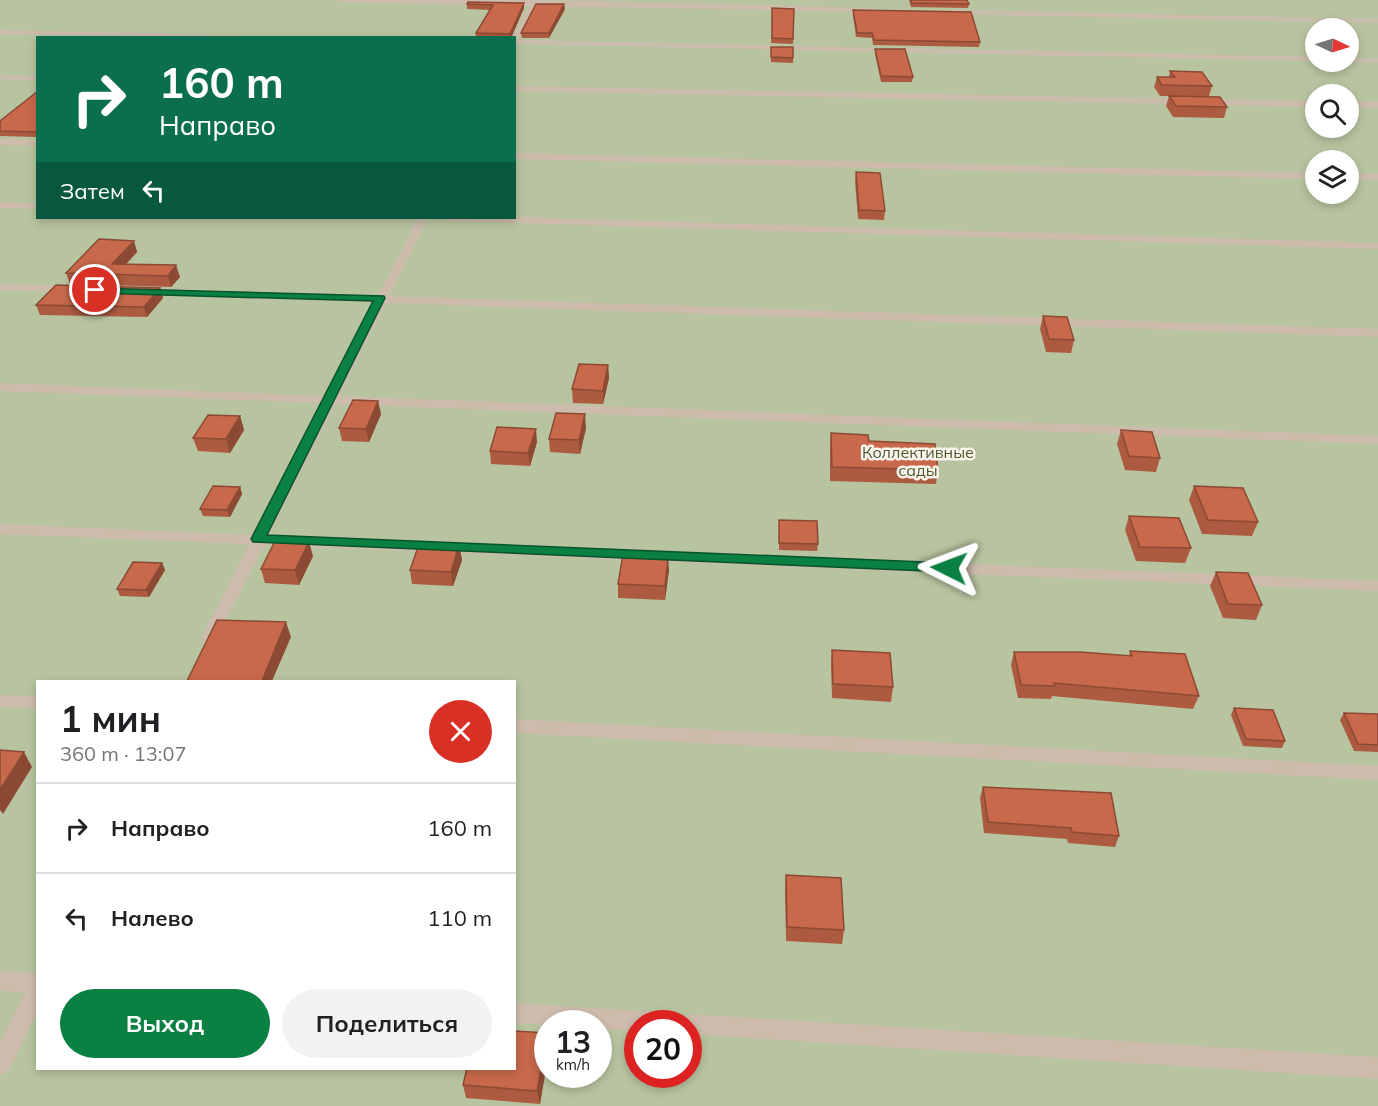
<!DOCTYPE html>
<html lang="ru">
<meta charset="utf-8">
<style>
:root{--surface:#fff;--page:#f2f2f2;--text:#202124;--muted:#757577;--line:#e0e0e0;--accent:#0b8043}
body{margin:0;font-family:Mulish,sans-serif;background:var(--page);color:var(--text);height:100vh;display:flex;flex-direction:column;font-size:22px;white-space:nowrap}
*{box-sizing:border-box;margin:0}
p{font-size:20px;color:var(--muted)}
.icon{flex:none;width:33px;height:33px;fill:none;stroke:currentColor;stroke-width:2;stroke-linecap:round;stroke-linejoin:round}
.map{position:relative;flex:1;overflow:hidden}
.drawer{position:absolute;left:36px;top:680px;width:480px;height:390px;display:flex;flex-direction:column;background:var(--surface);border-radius:0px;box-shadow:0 3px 9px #0003}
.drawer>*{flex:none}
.top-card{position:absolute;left:36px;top:36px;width:480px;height:183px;border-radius:0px;box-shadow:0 3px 9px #0003;background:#0b6e4f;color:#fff;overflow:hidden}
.needle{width:39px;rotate:94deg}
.tools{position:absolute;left:1305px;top:18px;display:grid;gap:12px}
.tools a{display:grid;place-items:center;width:54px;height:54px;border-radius:50%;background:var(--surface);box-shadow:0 3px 9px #0003;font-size:30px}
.speed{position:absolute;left:534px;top:1010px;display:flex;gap:12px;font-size:30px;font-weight:700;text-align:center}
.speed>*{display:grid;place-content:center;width:78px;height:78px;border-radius:50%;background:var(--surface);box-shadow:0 3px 9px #0003;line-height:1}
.speed small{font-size:15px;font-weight:400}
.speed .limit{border:9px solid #d22;background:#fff;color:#111}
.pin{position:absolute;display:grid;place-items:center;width:51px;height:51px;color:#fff;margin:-26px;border:3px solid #fff;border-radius:50%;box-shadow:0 2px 6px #0007}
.me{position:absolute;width:66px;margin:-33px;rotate:273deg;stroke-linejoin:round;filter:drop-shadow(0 0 4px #0008)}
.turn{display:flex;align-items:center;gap:21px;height:126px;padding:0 24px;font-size:27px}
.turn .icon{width:78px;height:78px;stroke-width:2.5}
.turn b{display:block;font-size:42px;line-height:51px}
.then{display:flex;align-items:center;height:57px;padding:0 24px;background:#0003;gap:12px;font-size:22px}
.round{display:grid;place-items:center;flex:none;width:63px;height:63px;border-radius:32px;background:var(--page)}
.headline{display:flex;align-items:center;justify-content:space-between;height:102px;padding:0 24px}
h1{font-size:36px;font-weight:700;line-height:45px}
.primary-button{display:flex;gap:12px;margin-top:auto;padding:12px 24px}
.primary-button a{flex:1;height:69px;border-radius:36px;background:var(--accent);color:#fff;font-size:24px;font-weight:700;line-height:69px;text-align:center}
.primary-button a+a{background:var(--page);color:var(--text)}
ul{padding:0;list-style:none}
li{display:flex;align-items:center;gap:18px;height:90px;padding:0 24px;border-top:2px solid var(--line)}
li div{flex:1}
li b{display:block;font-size:22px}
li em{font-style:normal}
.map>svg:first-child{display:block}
.green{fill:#b8c4a0;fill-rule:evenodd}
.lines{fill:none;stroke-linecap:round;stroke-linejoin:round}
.minor{fill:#cdbbac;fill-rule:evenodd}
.wall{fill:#ac5a40}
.shaded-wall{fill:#8c4a34}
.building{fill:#c8694b;stroke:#8c4a34;stroke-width:1.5}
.route{fill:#0b8043;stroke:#07532c;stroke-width:1.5}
.labels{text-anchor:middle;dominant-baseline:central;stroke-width:5;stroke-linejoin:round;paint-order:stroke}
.park-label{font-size:16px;fill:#4a5a2e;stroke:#fbf5ee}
</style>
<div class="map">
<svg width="1378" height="1106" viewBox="0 0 1378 1106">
<rect width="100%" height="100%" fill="#f4ebe1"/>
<!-- green -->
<path class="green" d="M0 0H1378V1106H0ZM1316 28H1348V62H1316ZM38 38H514V218H38ZM1316 94H1348V128H1316ZM1316 160H1348V194H1316ZM38 681H514V1068H38ZM548 1023H598V1074H548ZM638 1023H688V1074H638Z"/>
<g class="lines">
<!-- minor -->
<g class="minor">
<polygon points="336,0 539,0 874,8 878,10 874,12 536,6 518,40 1316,57 1316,61 514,44 514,38 512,38 529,6 340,2"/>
<polygon points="952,10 1378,19 1378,23 949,14"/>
<polygon points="0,30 281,36 284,38 0,34"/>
<polygon points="1348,58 1378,59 1378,63 1345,62 1348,62"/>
<polygon points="0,75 38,76 38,80 0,79"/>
<polygon points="514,86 1316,101 1316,107 514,91"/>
<rect x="1348" y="102" width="30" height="6"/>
<polygon points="0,139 38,140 38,146 0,145"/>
<polygon points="514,153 1316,173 1316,179 514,159"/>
<rect x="1348" y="174" width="30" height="6"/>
<polygon points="0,202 38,203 38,209 0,208"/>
<polygon points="514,217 1378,243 1378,249 450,221 445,218"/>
<polygon points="418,218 428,218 389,296 1378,329 1378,337 386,303 339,396 1378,436 1378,444 335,404 269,535 1378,581 1378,591 264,545 217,638 215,642 203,642 201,638 249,544 0,534 0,524 254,535 322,403 0,391 0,383 326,396 374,302 141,294 135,291 141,288 378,296"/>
<polygon points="0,284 72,286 78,289 72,292 0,290"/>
<polygon points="0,695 38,696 38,708 0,707"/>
<polygon points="514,719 1378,766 1378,780 514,733"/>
<polygon points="0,971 38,973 38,1011 8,1072 0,1075 0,1041 25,992 0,991"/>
<polygon points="514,1003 670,1013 678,1016 679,1019 688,1014 1378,1057 1378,1079 688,1034 688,1023 638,1023 638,1031 598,1029 598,1023 548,1023 548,1025 514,1023"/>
</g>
</g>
<!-- wall -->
<g class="wall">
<polygon points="909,0 967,0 969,4 968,8 911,7"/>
<polygon points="524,3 524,8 511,38 476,38 476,33 490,10 467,9 467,4"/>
<polygon points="772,8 794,9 793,44 771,43"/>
<polygon points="565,9 549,38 522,38 521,33"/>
<polygon points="853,10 980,42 979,47 873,45 872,38 856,37 853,15"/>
<polygon points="771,47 793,47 793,63 771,62"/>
<polygon points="875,49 913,77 912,82 881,82 875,54"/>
<polygon points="1170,71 1212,86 1209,96 1227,107 1224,118 1173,117 1166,106 1169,96 1160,96 1154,87 1157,77 1169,77"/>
<polygon points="38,91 38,137 0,136 0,121"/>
<polygon points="856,172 885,211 884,220 858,219 855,181"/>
<polygon points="134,241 137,252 126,264 180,277 171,287 70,284 66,273"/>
<polygon points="160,288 163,298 147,317 40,315 36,305"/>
<polygon points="1043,316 1074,340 1071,353 1046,352 1040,329"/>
<polygon points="608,365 609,378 603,404 573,403 572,389"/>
<polygon points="378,401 381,414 369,442 342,441 339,428"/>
<polygon points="240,416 244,430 230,453 198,451 193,438"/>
<polygon points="586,428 580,454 550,452 549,439"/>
<polygon points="1121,430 1160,458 1156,472 1125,470 1117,444"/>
<polygon points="831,433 869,441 938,470 936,484 830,481 830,447"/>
<polygon points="537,442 530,466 491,464 490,451"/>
<polygon points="1194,486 1258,522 1252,536 1202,534 1189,500"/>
<polygon points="240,487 242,494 230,517 203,516 200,509"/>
<polygon points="1129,516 1191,548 1185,563 1136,561 1125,530"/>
<polygon points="779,520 818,544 817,551 779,550"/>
<polygon points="459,545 462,560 453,586 412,584 410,570"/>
<polygon points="313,556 299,585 265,583 261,569"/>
<polygon points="162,563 165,570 149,597 120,596 117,589"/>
<polygon points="669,570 665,600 618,598 618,584"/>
<polygon points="1216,572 1262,605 1256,620 1223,618 1210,586"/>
<polygon points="832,650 893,687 891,702 832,698 831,665"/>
<polygon points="1130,651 1199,696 1193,709 1052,696 1051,699 1018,698 1011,665 1014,652 1129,656"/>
<polygon points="1234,708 1285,741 1282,748 1243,746 1231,715"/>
<polygon points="1344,713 1378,714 1378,752 1354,751 1340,720"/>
<polygon points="983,787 1119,836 1115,847 1068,843 1067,839 984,833 980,798"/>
<polygon points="786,875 844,930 842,944 786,941 785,889"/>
<polygon points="547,1033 548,1056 540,1104 466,1098 463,1085"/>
</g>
<!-- shaded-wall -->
<g class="shaded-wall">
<polygon points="524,3 524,8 511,38 510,38 510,34"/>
<polygon points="564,4 565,9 549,38 549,33"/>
<polygon points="134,241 137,252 116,275 112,264"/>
<polygon points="176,265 180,277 171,287 168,276"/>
<polygon points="160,288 163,298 147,317 144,307"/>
<polygon points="608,365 609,378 603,404 603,391"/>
<polygon points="378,401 381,414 369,442 366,429"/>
<polygon points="585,414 586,428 580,454 579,440"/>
<polygon points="240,416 244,430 230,453 226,439"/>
<polygon points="536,429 537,442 530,466 528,453"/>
<polygon points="240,487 242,494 230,517 227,510"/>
<polygon points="309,542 313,556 299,585 295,570"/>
<polygon points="459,545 462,560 453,586 451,572"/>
<polygon points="668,556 669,570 665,600 665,586"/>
<polygon points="162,563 165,570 149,597 146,590"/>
<polygon points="286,622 291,637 272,681 262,681"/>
<polygon points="24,752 32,767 3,814 0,810 0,790"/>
<polygon points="547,1033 548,1056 540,1104 537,1091"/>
</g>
<!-- building -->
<g class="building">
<polygon points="911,0 967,0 969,4 911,3"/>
<polygon points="468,2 524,3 510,34 476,33 493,5 467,4"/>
<polygon points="536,4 564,4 549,33 521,33"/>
<polygon points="772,8 794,9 793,39 772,38"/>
<polygon points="853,10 971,12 980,42 874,40 872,33 857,33"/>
<polygon points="771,47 793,47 793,58 771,57"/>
<polygon points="875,49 905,49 913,77 881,76"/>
<polygon points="1170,71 1202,72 1212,86 1162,85 1157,77 1175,77"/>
<polygon points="38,91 38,132 0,131 0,121"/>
<polygon points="1169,96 1220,97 1227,107 1176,106"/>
<polygon points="856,172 880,173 885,211 859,210"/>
<polygon points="99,239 134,241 112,264 176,265 168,276 66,273"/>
<polygon points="56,285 160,288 144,307 36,305"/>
<polygon points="1043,316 1067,317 1074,340 1049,339"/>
<polygon points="579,364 608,365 603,391 572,389"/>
<polygon points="353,400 378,401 366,429 339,428"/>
<polygon points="556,413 585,414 579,440 549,439"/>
<polygon points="208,415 240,416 226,439 193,438"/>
<polygon points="497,427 536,429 528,453 490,451"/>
<polygon points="1121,430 1152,432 1160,458 1129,456"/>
<polygon points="831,433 868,435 869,441 935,444 938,470 832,467"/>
<polygon points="213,486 240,487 227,510 200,509"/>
<polygon points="1194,486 1243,488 1258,522 1208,520"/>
<polygon points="1129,516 1179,518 1191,548 1140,547"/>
<polygon points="779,520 817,521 818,544 779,543"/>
<polygon points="275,541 309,542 295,570 261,569"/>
<polygon points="419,544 459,545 451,572 410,570"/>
<polygon points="623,554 668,556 665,586 618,584"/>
<polygon points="133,562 162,563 146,590 117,589"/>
<polygon points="1216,572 1248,573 1262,605 1228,604"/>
<polygon points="217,620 286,622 262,681 187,681"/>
<polygon points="832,650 890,653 893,687 833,684"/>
<polygon points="1130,651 1185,654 1199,696 1054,683 1055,686 1021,685 1014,652 1080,652 1132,656"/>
<polygon points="1234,708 1273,710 1285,741 1246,739"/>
<polygon points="1344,713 1378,714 1378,745 1358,744"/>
<polygon points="0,750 24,752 0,790"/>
<polygon points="983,787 1111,793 1119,836 1072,832 1071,828 988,822"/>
<polygon points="786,875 841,878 844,930 787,927"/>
<polygon points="514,1031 547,1033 537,1091 463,1085 467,1068 514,1068"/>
</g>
<!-- route -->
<polygon class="route" points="91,288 384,296 385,298 267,535 949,563 956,568 949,572 253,542 251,539 373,301 95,293 90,290"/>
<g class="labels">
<!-- park labels -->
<g class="park-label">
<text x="918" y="452">Коллективные<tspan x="918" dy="18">сады</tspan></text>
</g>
</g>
</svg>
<div class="tools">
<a><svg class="needle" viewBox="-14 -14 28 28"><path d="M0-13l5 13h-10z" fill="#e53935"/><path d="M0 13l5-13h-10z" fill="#757577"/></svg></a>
<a><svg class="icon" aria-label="search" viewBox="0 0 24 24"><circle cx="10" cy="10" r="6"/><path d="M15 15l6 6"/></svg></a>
<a><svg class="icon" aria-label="layers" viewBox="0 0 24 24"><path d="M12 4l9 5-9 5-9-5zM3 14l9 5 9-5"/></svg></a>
</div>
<div class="speed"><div>13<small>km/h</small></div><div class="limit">20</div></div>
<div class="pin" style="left:95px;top:290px;background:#d93025"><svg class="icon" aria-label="arrive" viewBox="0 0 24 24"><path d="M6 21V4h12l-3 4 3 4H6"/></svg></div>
<svg class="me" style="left:949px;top:568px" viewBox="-20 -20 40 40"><path d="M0-17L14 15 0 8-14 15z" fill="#0b8043" stroke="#fff" stroke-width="4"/></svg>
<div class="top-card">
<div class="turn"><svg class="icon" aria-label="right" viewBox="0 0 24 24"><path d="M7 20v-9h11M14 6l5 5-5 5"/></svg><div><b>160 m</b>Направо</div></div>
<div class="then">Затем<svg class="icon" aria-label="left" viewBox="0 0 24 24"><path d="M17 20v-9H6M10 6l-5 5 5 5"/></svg></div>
</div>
<section class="drawer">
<div class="headline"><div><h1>1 мин</h1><p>360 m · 13:07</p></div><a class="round" style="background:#d93025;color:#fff"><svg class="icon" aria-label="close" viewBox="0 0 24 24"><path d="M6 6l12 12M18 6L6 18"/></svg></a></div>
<ul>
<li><svg class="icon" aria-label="right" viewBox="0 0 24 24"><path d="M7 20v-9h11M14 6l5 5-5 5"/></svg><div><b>Направо</b></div><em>160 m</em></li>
<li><svg class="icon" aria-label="left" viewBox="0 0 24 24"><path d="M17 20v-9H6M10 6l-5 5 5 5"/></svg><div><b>Налево</b></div><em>110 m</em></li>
</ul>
<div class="primary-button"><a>Выход</a><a>Поделиться</a></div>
</section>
</div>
